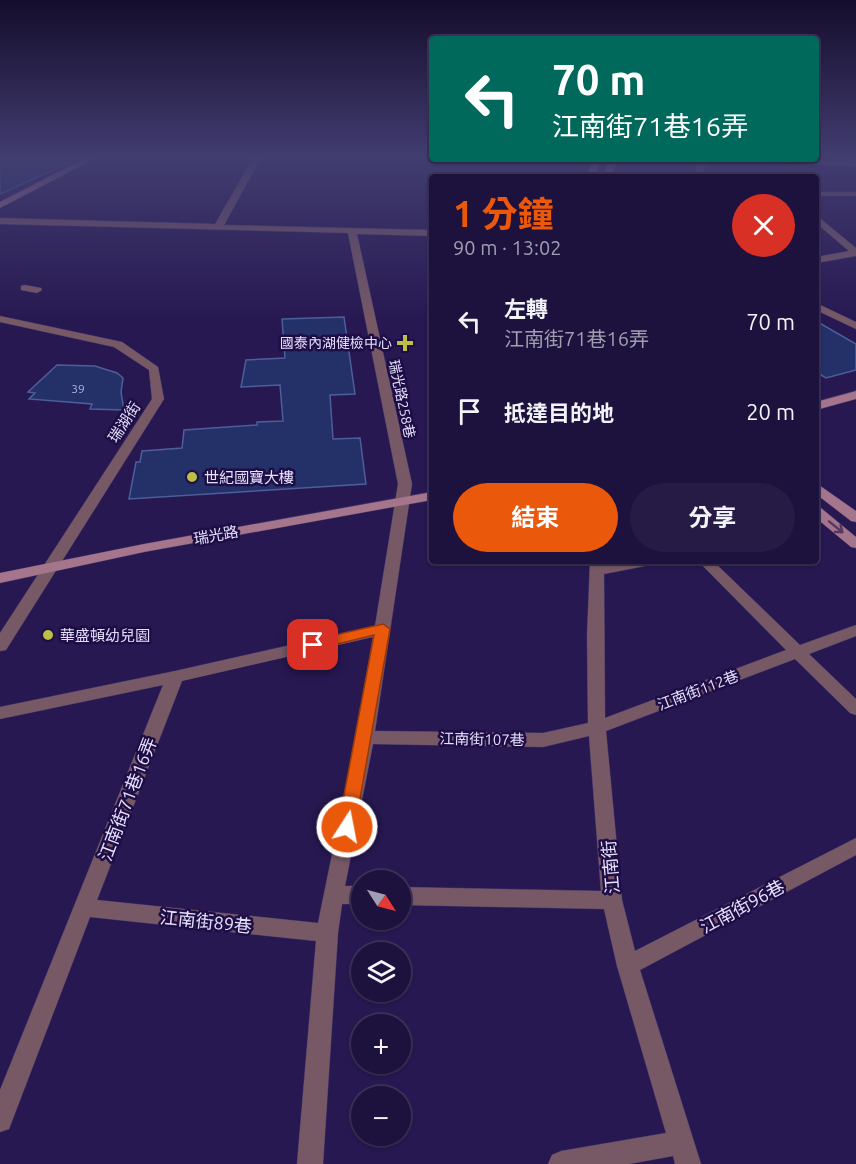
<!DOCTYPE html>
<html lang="zh-TW">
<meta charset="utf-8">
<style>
:root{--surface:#1d123d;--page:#251b44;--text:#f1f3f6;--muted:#a09eb0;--line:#3b3257;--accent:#ea580c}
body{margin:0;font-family:Ubuntu,"Noto Sans TC",sans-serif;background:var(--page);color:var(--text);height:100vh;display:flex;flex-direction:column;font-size:22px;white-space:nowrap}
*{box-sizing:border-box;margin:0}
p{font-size:20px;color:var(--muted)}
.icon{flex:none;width:33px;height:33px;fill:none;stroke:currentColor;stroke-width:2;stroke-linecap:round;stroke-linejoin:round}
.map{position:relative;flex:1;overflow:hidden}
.side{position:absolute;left:429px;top:174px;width:390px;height:390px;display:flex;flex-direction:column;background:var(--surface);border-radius:6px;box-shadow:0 2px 4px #0004,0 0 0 2px var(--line)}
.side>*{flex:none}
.guide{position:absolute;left:429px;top:36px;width:390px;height:126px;border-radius:6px;box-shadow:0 2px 4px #0004,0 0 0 2px var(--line);background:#00695c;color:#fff;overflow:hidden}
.needle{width:39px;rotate:126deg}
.tools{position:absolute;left:351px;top:870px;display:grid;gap:12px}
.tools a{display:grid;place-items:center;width:60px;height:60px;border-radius:50%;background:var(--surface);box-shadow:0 2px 4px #0004,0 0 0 2px var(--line);font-size:30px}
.pin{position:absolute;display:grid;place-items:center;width:51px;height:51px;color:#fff;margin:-26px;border-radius:12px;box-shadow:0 3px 9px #0006}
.me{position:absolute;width:66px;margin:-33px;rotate:11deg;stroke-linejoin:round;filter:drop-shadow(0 0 4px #0008)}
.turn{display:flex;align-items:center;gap:21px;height:126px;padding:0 24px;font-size:27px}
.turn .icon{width:78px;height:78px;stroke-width:2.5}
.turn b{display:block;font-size:42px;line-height:51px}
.round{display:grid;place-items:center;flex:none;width:63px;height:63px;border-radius:32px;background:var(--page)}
.summary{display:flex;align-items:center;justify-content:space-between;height:102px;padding:0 24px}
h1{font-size:36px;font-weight:700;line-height:45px;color:var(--accent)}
.button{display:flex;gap:12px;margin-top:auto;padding:12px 24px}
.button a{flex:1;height:69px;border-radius:36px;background:var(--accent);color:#fff;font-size:24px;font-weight:700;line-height:69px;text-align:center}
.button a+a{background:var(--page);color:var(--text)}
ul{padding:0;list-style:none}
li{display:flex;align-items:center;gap:18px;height:90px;padding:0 24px}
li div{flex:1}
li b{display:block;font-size:22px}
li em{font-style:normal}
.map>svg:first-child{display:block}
.building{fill:#243169;stroke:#4d5e9a;stroke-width:1.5}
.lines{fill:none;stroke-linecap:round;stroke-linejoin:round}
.street-casing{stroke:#413469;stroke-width:1}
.secondary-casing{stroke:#413469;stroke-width:1}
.highway-casing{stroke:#413469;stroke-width:2}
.street{fill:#775966;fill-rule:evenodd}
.secondary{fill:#a5758b;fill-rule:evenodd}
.highway{fill:#e99ec1;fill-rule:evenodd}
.oneway{stroke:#553761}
.route{fill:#ea580c;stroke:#983908;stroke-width:1.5}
.poi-dot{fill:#bcbf43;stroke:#1f0d45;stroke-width:2}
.labels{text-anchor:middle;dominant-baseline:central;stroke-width:5;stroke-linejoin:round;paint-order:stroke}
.number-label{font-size:12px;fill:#b3b4d8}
.far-poi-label{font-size:14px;fill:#e3e0fd;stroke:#1f0d45;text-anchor:end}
.far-street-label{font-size:14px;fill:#e3e0fd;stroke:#1f0d45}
.street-label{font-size:15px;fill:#e3e0fd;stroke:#1f0d45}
.poi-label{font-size:15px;fill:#e3e0fd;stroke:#1f0d45;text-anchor:start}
.near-street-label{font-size:18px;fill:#e3e0fd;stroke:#1f0d45}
</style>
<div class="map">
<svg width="856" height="1164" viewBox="0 0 856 1164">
<rect width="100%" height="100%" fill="#271851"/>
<!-- building -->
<g class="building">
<polygon points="0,158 80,158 0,194"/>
<polygon points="344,317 355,394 330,395 333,439 360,438 366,484 129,499 136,462 140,462 142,451 182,448 184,430 257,425 257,422 283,421 280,385 241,387 246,360 285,358 282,319"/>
<polygon points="816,321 856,344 856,370 826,378 816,372"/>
<polygon points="57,365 95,366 117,373 123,378 121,392 124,410 90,409 92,404 29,399 35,393 28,392"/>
</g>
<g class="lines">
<defs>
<g id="street">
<path d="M253 158H261L224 225 432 230V236L357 234 412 484 375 731 543 733 588 723 587 636 590 561H604V565L626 561H657L650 565 604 574 605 718 786 650 698 561H713L800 645 856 625V636L809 654 856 699V715L850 713 795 659 606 731 622 900 635 951 856 838V855L640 970 701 1164H675L673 1156 629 1164H548L552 1155 561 1151 666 1133 617 966 604 909 400 905V887L601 891 589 736 543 747 373 744 345 886H362V904H342L338 933 323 1164H297L316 941 90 917 9 1129 0 1132V1090L163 685 0 719V707L175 671 375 626 398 484 348 233 0 224V218L215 224ZM373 637 356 737 318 923 97 900 182 681Z"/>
<polygon points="700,159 707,161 701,177 693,177"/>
<rect x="816" y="192" width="40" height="4"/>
<polygon points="816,215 856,248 856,256 816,263 816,257 849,251 816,223"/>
<polygon points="25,285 41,288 42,290 37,293 21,290 21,286"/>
<polygon points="816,303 856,322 856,329 816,310"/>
<polygon points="0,316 122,342 158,367 164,399 6,650 0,651 0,633 152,399 149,370 114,347 0,322"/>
</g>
<g id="secondary">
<polygon points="85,158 96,158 0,208 0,202"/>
<polygon points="593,159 601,159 595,177 587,177"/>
<polygon points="610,159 618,159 611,177 603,177"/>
<polygon points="658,159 856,162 856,166 662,161"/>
<polygon points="856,391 856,399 816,410 816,402"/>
<polygon points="816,483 856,511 856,522 851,521 816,494"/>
<polygon points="432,492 432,500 144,552 0,583 0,573 144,544"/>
<polygon points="816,507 821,508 856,537 856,548 851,547 816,518"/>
</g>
<polygon id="highway" points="834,158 856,158 856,162"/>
</defs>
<!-- street casing -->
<use href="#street" class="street-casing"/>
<!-- secondary casing -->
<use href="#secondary" class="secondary-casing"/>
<!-- highway casing -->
<use href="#highway" class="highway-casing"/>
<!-- street -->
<use href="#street" class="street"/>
<!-- secondary -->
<use href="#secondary" class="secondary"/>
<!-- highway -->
<use href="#highway" class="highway"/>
</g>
<!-- one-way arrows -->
<defs><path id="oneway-shaft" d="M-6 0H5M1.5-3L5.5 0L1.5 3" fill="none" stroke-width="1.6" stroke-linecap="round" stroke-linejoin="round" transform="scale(1.5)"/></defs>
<use class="oneway" href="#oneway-shaft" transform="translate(836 527) rotate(39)"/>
<!-- sky -->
<linearGradient id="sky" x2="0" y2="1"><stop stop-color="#150d2d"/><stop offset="0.49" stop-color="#413d70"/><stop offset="1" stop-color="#413d70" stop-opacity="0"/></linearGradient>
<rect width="856" height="321" fill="url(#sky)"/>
<!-- route -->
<polygon class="route" points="383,624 390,629 355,827 353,832 347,834 340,832 338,827 374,635 313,650 306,645 313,640"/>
<!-- markers -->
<g class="poi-dot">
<path d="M402 334h6v6h6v6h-6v6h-6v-6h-6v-6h6z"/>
<circle cx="192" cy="477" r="6"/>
<circle cx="48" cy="635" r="6"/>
</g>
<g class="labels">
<!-- number labels -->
<g class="number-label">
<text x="78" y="388">39</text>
</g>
<!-- far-poi labels -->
<g class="far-poi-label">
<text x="392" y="343">國泰內湖健檢中心</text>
</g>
<!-- far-street labels -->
<g class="far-street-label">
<text transform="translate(402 399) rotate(78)">瑞光路258巷</text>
</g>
<!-- street labels -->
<g class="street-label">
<text transform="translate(124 422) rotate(-57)">瑞湖街</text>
<text transform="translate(216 535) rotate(-10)">瑞光路</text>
<text transform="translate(698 690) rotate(-21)">江南街112巷</text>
<text transform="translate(482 739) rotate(1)">江南街107巷</text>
</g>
<!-- poi labels -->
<g class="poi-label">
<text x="204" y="477">世紀國寶大樓</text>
<text x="60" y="635">華盛頓幼兒園</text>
</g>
<!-- near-street labels -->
<g class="near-street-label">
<text transform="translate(127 799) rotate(-69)">江南街71巷16弄</text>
<text transform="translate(610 867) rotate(-95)">江南街</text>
<text transform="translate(742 906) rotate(-28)">江南街96巷</text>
<text transform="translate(206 921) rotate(6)">江南街89巷</text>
</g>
</g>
</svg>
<div class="tools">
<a><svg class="needle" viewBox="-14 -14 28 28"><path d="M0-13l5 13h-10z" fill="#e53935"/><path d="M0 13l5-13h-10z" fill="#a09eb0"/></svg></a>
<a><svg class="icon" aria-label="layers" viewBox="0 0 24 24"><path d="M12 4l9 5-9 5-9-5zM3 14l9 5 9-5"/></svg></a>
<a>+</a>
<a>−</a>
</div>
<div class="pin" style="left:313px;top:645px;background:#d93025"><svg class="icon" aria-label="arrive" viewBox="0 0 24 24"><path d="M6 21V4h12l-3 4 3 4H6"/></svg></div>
<svg class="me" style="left:347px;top:827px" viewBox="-20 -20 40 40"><circle r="17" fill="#ea580c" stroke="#fff" stroke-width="3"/><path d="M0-11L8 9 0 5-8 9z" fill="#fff"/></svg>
<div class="guide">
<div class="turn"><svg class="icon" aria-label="left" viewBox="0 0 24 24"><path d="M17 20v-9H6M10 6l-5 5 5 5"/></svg><div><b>70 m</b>江南街71巷16弄</div></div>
</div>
<section class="side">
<div class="summary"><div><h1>1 分鐘</h1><p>90 m · 13:02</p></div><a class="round" style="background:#d93025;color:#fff"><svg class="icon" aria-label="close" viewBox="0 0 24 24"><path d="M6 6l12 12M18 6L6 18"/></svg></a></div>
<ul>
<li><svg class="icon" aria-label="left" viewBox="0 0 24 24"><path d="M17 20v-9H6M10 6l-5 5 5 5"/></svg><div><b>左轉</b><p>江南街71巷16弄</p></div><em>70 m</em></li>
<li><svg class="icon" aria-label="arrive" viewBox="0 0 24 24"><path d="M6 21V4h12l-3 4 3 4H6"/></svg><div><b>抵達目的地</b></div><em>20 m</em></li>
</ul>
<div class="button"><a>結束</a><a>分享</a></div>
</section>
</div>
